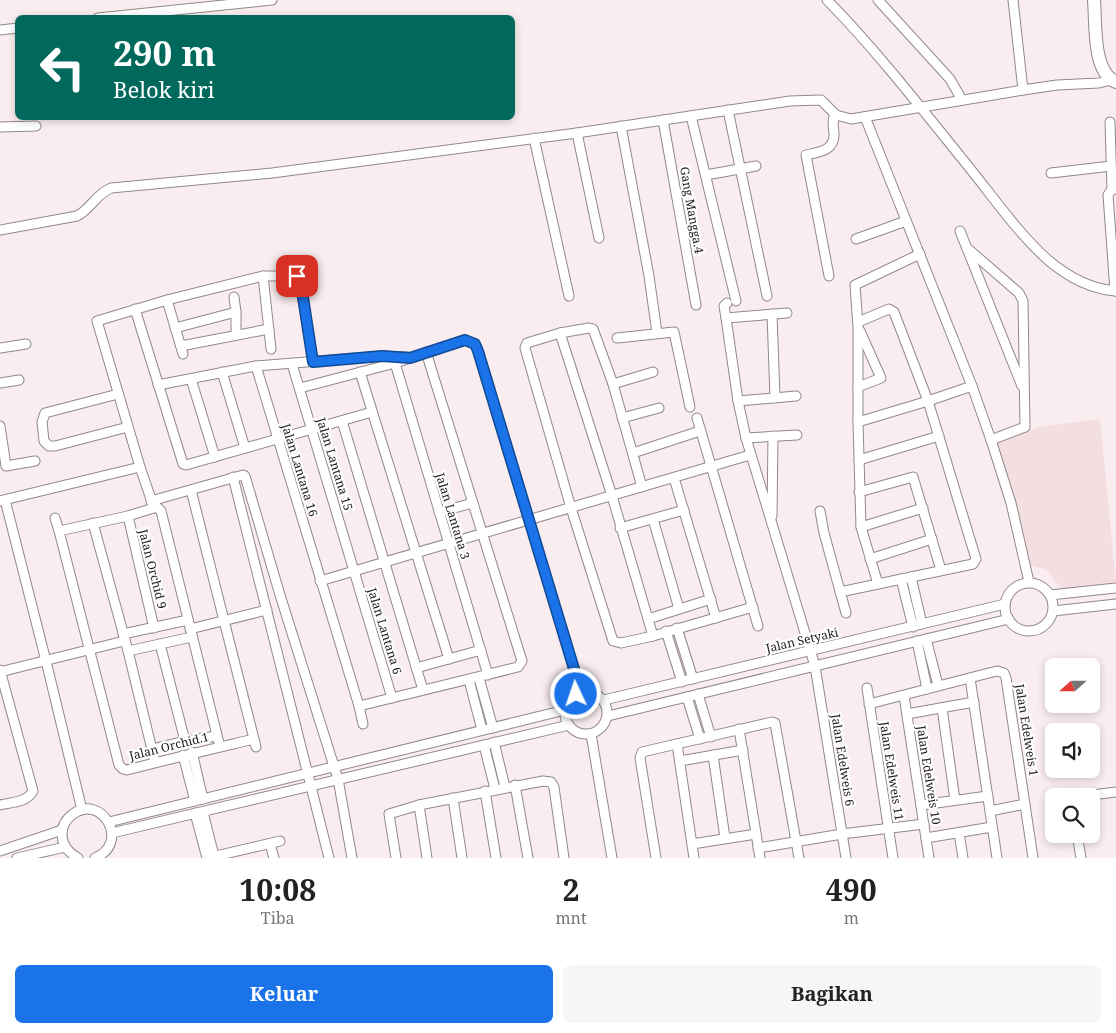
<!DOCTYPE html>
<html lang="id">
<style>
:root{--surface:#fff;--page:#f6f6f6;--text:#222;--muted:#767676;--accent:#1a73e8}
body{margin:0;font-family:"Noto Serif",serif;background:var(--page);color:var(--text);height:100vh;display:flex;flex-direction:column;font-size:19px;white-space:nowrap}
*{box-sizing:border-box;margin:0}
p{font-size:16px;color:var(--muted)}
.icon{flex:none;width:28px;height:28px;fill:none;stroke:currentColor;stroke-width:2;stroke-linecap:round;stroke-linejoin:round}
.map{position:relative;height:858px;overflow:hidden}
.sheet{display:flex;flex-direction:column;background:var(--surface);flex:1}
.sheet>*{flex:none}
.hud{position:absolute;left:15px;top:15px;width:500px;height:105px;border-radius:8px;box-shadow:0 2px 8px #0003;background:#00695c;color:#fff;overflow:hidden}
.needle{width:32px;rotate:249deg}
.fabs{position:absolute;left:1045px;top:658px;display:grid;gap:10px}
.fabs a{display:grid;place-items:center;width:55px;height:55px;border-radius:8px;background:var(--surface);box-shadow:0 2px 8px #0003;font-size:25px}
.pin{position:absolute;display:grid;place-items:center;width:42px;height:42px;color:#fff;margin:-21px;border-radius:10px;box-shadow:0 2px 8px #0006}
.me{position:absolute;width:55px;margin:-28px;rotate:357deg;stroke-linejoin:round;filter:drop-shadow(0 0 4px #0008)}
.turn{display:flex;align-items:center;gap:18px;height:105px;padding:0 15px;font-size:22px}
.turn .icon{width:65px;height:65px;stroke-width:2.5}
.turn b{display:block;font-size:35px;line-height:42px}
.eta{display:flex;justify-content:space-evenly;align-items:center;height:85px;text-align:center}
.eta b{font-size:30px;font-weight:700;line-height:35px}
.action{display:flex;gap:10px;margin-top:auto;padding:10px 15px}
.action a{flex:1;height:58px;border-radius:8px;background:var(--accent);color:#fff;font-size:20px;font-weight:700;line-height:58px;text-align:center}
.action a+a{background:var(--page);color:var(--text)}
.map>svg:first-child{display:block}
.built{fill:#f3dee1}
.lines{fill:none;stroke-linecap:round;stroke-linejoin:round}
.street-casing{stroke:#938889;stroke-width:11}
.secondary-casing{stroke:#938889;stroke-width:14}
.street{stroke:#fff;stroke-width:9}
.secondary{stroke:#fff;stroke-width:12}
.route-casing{stroke:#114b97;stroke-width:12}
.route{stroke:#1a73e8;stroke-width:9}
.labels{text-anchor:middle;dominant-baseline:central;stroke-width:4.5;stroke-linejoin:round;paint-order:stroke}
.street-label{font-size:12px;fill:#252021;stroke:#fefefe}
</style>
<div class="map">
<svg width="1116" height="858" viewBox="0 0 1116 858">
<rect width="100%" height="100%" fill="#faedef"/>
<!-- built -->
<polygon class="built" points="1100,419 1116,582 1063,591 1047,570 1030,565 992,442 1044,426"/>
<g class="lines">
<defs>
<g id="street">
<path d="M827 0C879 53 925 113 972 171 996 201 1019 234 1048 260 1068 277 1090 289 1116 291"/>
<polyline points="878,0 950,79 962,100"/>
<polyline points="1013,0 1023,90"/>
<polyline points="98,18 272,0"/>
<polyline points="0,30 18,28"/>
<polyline points="728,110 767,296"/>
<polyline points="691,116 736,301"/>
<polyline points="865,117 972,386 991,440 1011,503 1029,582"/>
<polyline points="663,120 696,305"/>
<polyline points="1110,122 1112,189"/>
<polyline points="621,126 649,276 657,333"/>
<polyline points="0,127 36,126"/>
<polyline points="577,133 599,238"/>
<polyline points="534,138 569,296"/>
<polyline points="1051,173 1111,166"/>
<polyline points="706,175 756,166"/>
<path d="M0 230 77 216C91 209 96 194 111 188L272 173 577 133 790 101 821 100 836 115 851 119 1023 90 1057 85 1099 83 1111 80"/>
<polyline points="960,231 1022,386"/>
<polyline points="856,239 906,221"/>
<polyline points="967,248 1019,293 1023,301 1025,427 991,440"/>
<polyline points="263,276 271,349"/>
<path d="M829 276 806 155C819 152 835 151 834 133 833 126 832 121 835 114"/>
<polyline points="1115,291 1108,195 1112,189 1116,189"/>
<polyline points="234,297 236,312 236,335"/>
<polyline points="167,300 183,354"/>
<polyline points="727,303 724,306 726,318 738,401 746,438 815,666 846,858"/>
<polyline points="135,309 183,464 186,465 372,412"/>
<polyline points="772,314 775,398"/>
<polyline points="726,318 787,313"/>
<polyline points="175,328 236,312"/>
<polyline points="560,333 612,496 653,636"/>
<polyline points="617,338 674,332 690,407"/>
<polyline points="181,346 269,329"/>
<polyline points="0,348 26,344"/>
<polyline points="395,363 488,675"/>
<polyline points="292,364 392,698"/>
<polyline points="256,366 359,706 518,667 522,661 426,352"/>
<polyline points="222,372 245,448"/>
<polyline points="360,372 449,659"/>
<polyline points="191,379 215,457"/>
<polyline points="0,383 19,380"/>
<polyline points="613,384 653,372"/>
<polyline points="158,385 256,366 382,356 408,357"/>
<polyline points="858,387 881,378 860,331"/>
<polyline points="300,388 395,363 465,340 475,344 478,351 581,692"/>
<polyline points="118,394 45,413 42,422 44,441 49,446 55,446 128,427"/>
<polyline points="738,401 796,396"/>
<polyline points="622,418 659,408"/>
<polyline points="697,418 758,626"/>
<polyline points="342,421 423,690"/>
<polyline points="858,422 928,401 972,386"/>
<polyline points="0,426 6,466 35,461"/>
<polyline points="746,438 797,435"/>
<polyline points="633,453 700,431"/>
<polyline points="859,460 939,436"/>
<polyline points="233,477 329,858"/>
<polyline points="674,478 716,618"/>
<polyline points="642,487 613,384 593,329 589,328 560,333 527,343 525,348 571,508 613,641 621,643 653,636 753,607"/>
<polyline points="191,490 256,747"/>
<polyline points="859,492 913,477 941,570"/>
<polyline points="5,500 46,661 82,810"/>
<polyline points="0,501 140,467"/>
<polyline points="151,501 243,475 245,476 280,595 338,779 352,858"/>
<polyline points="153,505 140,467 97,321 167,300 263,276 297,276 300,279 313,362"/>
<polyline points="820,511 824,533 846,613"/>
<polyline points="439,512 473,503"/>
<polyline points="128,516 154,628"/>
<polyline points="772,516 773,436"/>
<polyline points="55,518 59,531"/>
<polyline points="653,519 679,609"/>
<polyline points="93,523 128,651 155,762"/>
<polyline points="861,527 923,508"/>
<polyline points="620,528 684,510"/>
<polyline points="870,559 932,539"/>
<polyline points="911,577 922,624"/>
<polyline points="901,579 913,627"/>
<polyline points="320,581 750,455"/>
<circle cx="1029" cy="607" r="24"/>
<polyline points="878,584 861,527 858,422 858,327 855,285 920,254"/>
<polyline points="840,592 973,564 976,559 928,401 894,312 889,309 858,322"/>
<polyline points="1050,595 1116,588"/>
<polyline points="1053,611 1116,604"/>
<polyline points="648,619 711,599"/>
<polyline points="677,628 693,679"/>
<polyline points="190,629 267,610"/>
<polyline points="666,631 682,682"/>
<polyline points="123,634 188,620"/>
<polyline points="926,639 938,685"/>
<polyline points="917,641 927,689"/>
<polyline points="160,644 185,741"/>
<polyline points="128,651 192,637"/>
<polyline points="416,668 481,650"/>
<path d="M0 670 33 791C26 803 12 802 0 805"/>
<polyline points="0,672 124,641"/>
<polyline points="479,678 493,728"/>
<polyline points="970,678 997,858"/>
<polyline points="469,680 482,730"/>
<polyline points="867,688 893,858"/>
<circle cx="586" cy="713" r="21"/>
<polyline points="698,694 711,737"/>
<polyline points="904,696 929,858"/>
<polyline points="687,697 700,739"/>
<polyline points="604,700 1005,604"/>
<polyline points="869,704 985,674 997,671 1004,673 1006,678 1033,858"/>
<polyline points="359,706 363,724"/>
<polyline points="942,708 955,800"/>
<polyline points="907,714 974,702"/>
<polyline points="608,716 1009,619"/>
<polyline points="739,729 760,858"/>
<polyline points="591,734 612,858"/>
<polyline points="494,742 505,787"/>
<polyline points="677,744 694,858"/>
<polyline points="484,745 495,789"/>
<path d="M220 747 161 511 157 507 128 516 59 531 119 765 123 769 127 770C169 759 212 749 254 739"/>
<polyline points="152,749 185,741 216,736"/>
<polyline points="192,752 203,799"/>
<polyline points="183,755 195,801"/>
<polyline points="713,755 725,838"/>
<polyline points="680,761 743,750"/>
<polyline points="515,785 528,858"/>
<polyline points="485,791 496,858"/>
<polyline points="1084,796 1116,792"/>
<polyline points="453,798 462,858"/>
<polyline points="419,805 427,858"/>
<polyline points="921,805 988,796"/>
<polyline points="990,811 1025,804"/>
<polyline points="203,812 214,856"/>
<polyline points="195,813 207,858 280,841"/>
<polyline points="109,822 565,710"/>
<polyline points="112,833 569,725"/>
<polyline points="959,833 963,858"/>
<polyline points="1077,834 1081,858"/>
<polyline points="926,838 992,827"/>
<polyline points="270,844 274,858"/>
<polyline points="692,844 756,834"/>
<polyline points="758,848 842,834 924,824"/>
<polyline points="0,851 62,830"/>
<polyline points="17,858 65,847"/>
<path d="M78 858C69 853 62 845 62 834 62 826 66 819 73 814 102 793 131 843 95 858"/>
<polyline points="396,858 389,814 419,805 543,781 551,782 554,787 564,858"/>
<polyline points="656,858 640,758 642,752 772,722 775,723 799,858"/>
</g>
<path id="secondary" d="M1094 0C1096 23 1092 72 1116 82"/>
</defs>
<!-- street casing -->
<use href="#street" class="street-casing"/>
<!-- secondary casing -->
<use href="#secondary" class="secondary-casing"/>
<!-- street -->
<use href="#street" class="street"/>
<!-- secondary -->
<use href="#secondary" class="secondary"/>
</g>
<g class="lines">
<defs>
<polyline id="route" points="297,276 300,278 313,362 382,356 410,358 465,340 475,344 478,351 581,692 576,694"/>
</defs>
<!-- route casing -->
<use href="#route" class="route-casing"/>
<!-- route -->
<use href="#route" class="route"/>
</g>
<g class="labels">
<!-- street labels -->
<g class="street-label">
<text transform="translate(692 210) rotate(80)">Gang Mangga.4</text>
<text transform="translate(335 464) rotate(73)">Jalan Lantana 15</text>
<text transform="translate(300 470) rotate(73)">Jalan Lantana 16</text>
<text transform="translate(453 516) rotate(73)">Jalan Lantana 3</text>
<text transform="translate(153 569) rotate(76)">Jalan Orchid 9</text>
<text transform="translate(385 631) rotate(73)">Jalan Lantana 6</text>
<text transform="translate(802 640) rotate(-13)">Jalan Setyaki</text>
<text transform="translate(1027 730) rotate(81)">Jalan Edelweis 1</text>
<text transform="translate(169 746) rotate(-14)">Jalan Orchid.1</text>
<text transform="translate(843 760) rotate(81)">Jalan Edelweis 6</text>
<text transform="translate(892 771) rotate(81)">Jalan Edelweis 11</text>
<text transform="translate(929 775) rotate(81)">Jalan Edelweis 10</text>
</g>
</g>
</svg>
<div class="fabs">
<a><svg class="needle" viewBox="-14 -14 28 28"><path d="M0-13l5 13h-10z" fill="#e53935"/><path d="M0 13l5-13h-10z" fill="#767676"/></svg></a>
<a><svg class="icon" aria-label="sound" viewBox="0 0 24 24"><path d="M4 9h4l5-4v14l-5-4H4zM17 9q2 3 0 6"/></svg></a>
<a><svg class="icon" aria-label="search" viewBox="0 0 24 24"><circle cx="10" cy="10" r="6"/><path d="M15 15l6 6"/></svg></a>
</div>
<div class="pin" style="left:297px;top:276px;background:#d93025"><svg class="icon" aria-label="arrive" viewBox="0 0 24 24"><path d="M6 21V4h12l-3 4 3 4H6"/></svg></div>
<svg class="me" style="left:576px;top:694px" viewBox="-20 -20 40 40"><circle r="17" fill="#1a73e8" stroke="#fff" stroke-width="3"/><path d="M0-11L8 9 0 5-8 9z" fill="#fff"/></svg>
<div class="hud">
<div class="turn"><svg class="icon" aria-label="left" viewBox="0 0 24 24"><path d="M17 20v-9H6M10 6l-5 5 5 5"/></svg><div><b>290 m</b>Belok kiri</div></div>
</div>
</div>
<section class="sheet">
<div class="eta">
<div><b>10:08</b><p>Tiba</p></div>
<div><b>2</b><p>mnt</p></div>
<div><b>490</b><p>m</p></div>
</div>
<div class="action"><a>Keluar</a><a>Bagikan</a></div>
</section>
